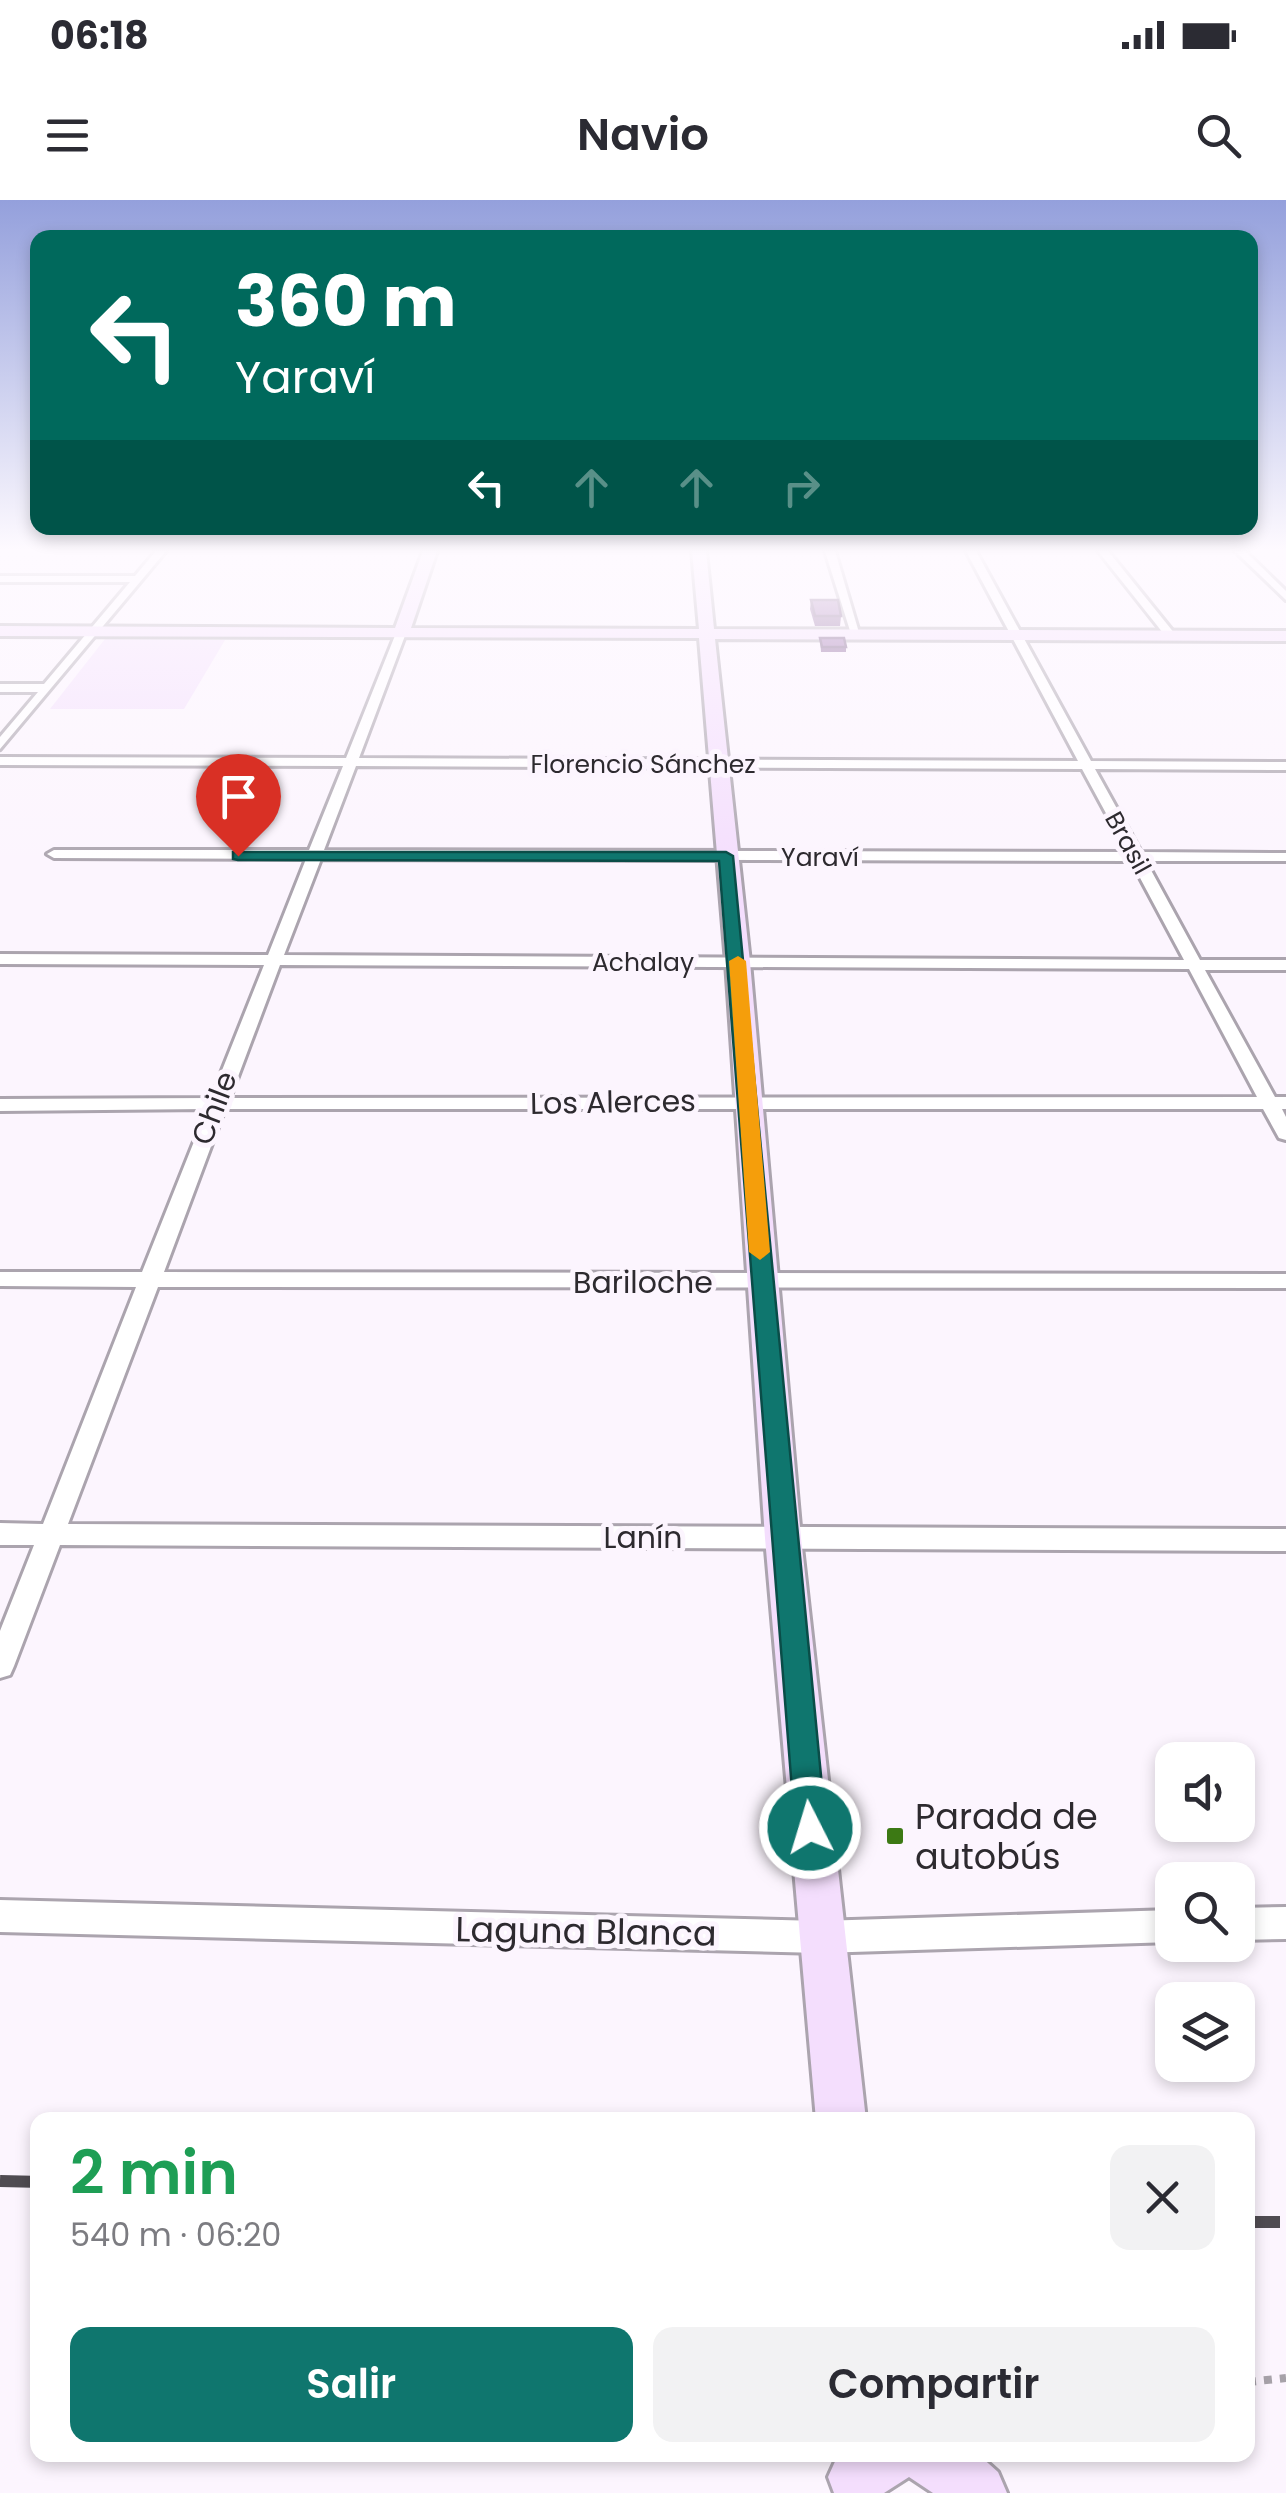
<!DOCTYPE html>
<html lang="es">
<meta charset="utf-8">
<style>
:root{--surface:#fff;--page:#f2f2f3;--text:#2b2b33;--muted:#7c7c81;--accent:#0f766e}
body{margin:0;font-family:Poppins,sans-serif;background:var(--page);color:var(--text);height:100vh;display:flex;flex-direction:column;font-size:38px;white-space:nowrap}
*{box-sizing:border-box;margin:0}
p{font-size:32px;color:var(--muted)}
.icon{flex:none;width:55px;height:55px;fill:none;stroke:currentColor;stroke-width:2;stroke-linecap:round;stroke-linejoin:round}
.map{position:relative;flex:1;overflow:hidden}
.side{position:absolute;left:30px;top:1912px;width:1225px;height:350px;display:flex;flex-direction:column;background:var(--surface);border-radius:20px;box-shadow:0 5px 15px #0003}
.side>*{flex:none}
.banner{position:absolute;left:30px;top:30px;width:1228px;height:305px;border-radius:20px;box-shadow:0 5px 15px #0003;background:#00695c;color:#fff;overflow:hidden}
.buttons{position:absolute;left:1155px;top:1542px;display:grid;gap:20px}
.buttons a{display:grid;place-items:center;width:100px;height:100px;border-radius:20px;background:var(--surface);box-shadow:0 5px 15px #0003;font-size:50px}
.pin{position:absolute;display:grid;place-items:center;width:85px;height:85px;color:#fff;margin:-102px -42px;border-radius:50% 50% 50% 0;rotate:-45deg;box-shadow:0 0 10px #0007}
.pin .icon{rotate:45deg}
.me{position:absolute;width:110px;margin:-55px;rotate:355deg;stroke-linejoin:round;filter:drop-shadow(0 0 8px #0008)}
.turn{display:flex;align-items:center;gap:35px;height:210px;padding:0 40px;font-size:45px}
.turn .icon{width:130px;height:130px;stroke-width:2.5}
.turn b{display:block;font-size:70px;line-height:85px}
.lanes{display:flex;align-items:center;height:95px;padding:0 40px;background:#0003;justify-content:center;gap:50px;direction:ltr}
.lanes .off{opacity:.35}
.round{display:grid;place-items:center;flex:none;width:105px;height:105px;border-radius:20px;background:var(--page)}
.headline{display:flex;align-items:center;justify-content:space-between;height:170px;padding:0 40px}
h1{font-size:60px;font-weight:600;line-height:75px;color:#1e9e55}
.action{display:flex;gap:20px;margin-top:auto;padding:20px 40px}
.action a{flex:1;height:115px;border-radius:20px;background:var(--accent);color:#fff;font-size:40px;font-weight:600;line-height:115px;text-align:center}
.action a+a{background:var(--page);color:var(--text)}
.status{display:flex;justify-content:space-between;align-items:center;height:70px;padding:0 50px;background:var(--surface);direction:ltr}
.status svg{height:28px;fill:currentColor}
header{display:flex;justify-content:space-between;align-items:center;height:130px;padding:0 40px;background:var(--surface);font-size:45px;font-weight:600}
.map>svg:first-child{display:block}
.green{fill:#f3dffc}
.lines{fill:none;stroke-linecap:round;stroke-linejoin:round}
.minor-casing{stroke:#aba4ae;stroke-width:6}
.secondary-casing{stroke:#aba4ae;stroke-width:6}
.path{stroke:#a7a2a9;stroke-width:8;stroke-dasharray:8 8;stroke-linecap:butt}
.minor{fill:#fff;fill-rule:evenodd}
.secondary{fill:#f4defd;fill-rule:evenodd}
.rail{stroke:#504c52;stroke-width:12;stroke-dasharray:32 16;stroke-linecap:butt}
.wall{fill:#7b4f8c}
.building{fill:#8f5ca3;stroke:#644072;stroke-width:2.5}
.route{fill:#0f766e;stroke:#0a4d48;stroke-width:2.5}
.slow{fill:#f59e0b}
.poi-dot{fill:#3c7914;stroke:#fcf5fe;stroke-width:4}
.labels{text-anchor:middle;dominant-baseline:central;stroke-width:10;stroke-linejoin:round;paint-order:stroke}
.far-street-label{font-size:25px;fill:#2d2a2f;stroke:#fcf5fe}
.street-label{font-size:30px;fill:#2d2a2f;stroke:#fcf5fe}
.near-poi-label{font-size:35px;fill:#2d2a2f;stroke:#fcf5fe;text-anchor:start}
.near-street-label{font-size:35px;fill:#2d2a2f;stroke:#fcf5fe}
</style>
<div class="status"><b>06:18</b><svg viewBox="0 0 49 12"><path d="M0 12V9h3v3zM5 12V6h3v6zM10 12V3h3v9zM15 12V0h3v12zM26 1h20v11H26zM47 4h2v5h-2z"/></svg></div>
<header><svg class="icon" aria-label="menu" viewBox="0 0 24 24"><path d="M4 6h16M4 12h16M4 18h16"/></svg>Navio<svg class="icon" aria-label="search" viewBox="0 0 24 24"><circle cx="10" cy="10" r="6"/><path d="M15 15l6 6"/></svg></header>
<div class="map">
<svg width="1286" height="2293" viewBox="0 0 1286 2293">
<rect width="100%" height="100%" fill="#fcf5fe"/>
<!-- green -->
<polygon class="green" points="105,439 225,440 184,509 50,509"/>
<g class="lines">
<defs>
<g id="minor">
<polygon points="156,351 166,351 0,549 0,537 38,492 0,492 0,484 44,484 130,382 0,382 0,376 135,376"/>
<polygon points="825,351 835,351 860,436 851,434"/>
<path d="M966 351H976L1091 561 1286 562V570L1095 569 1141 652 1286 653V661H1146L1200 760H1286V770H1205L1275 897H1286V909H1282L1286 917V940L1279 938 1263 909H225L164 1072 1286 1074V1088L158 1087 68 1324 1286 1329V1351L60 1345 14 1466 10 1475 0 1478V1431L34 1345H0V1323L43 1324 136 1087 0 1086V1072H142L207 909 0 911V899L211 898 264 765 0 764V754L268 755 306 659 54 658 47 654 54 650H309L343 566 0 565V557L346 558 396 433 401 430 406 433 359 558 1078 561ZM356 566 1082 569 1127 652 324 650ZM321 659 1131 661 1184 760 284 755ZM280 765 1189 769 1257 897 230 898Z"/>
<polygon points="1098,351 1108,351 1175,434 1175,438 1167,438"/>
<polygon points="1235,351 1245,351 1286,391 1286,400"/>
<polygon points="0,1700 820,1721 1172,1710 1172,1742 820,1753 0,1732"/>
<polygon points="1286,1707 1286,1739 1238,1740 1238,1708"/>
</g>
<g id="secondary">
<polygon points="423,351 437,351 411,428 699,429 692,351 706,351 714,429 1286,431 1286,441 715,439 750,762 801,1338 866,1920 816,1920 765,1338 726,762 699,438 0,436 0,426 395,428"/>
<polygon points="838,2255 979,2255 998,2272 1007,2293 933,2293 909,2277 884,2293 834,2293 828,2277"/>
</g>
</defs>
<!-- minor casing -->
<use href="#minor" class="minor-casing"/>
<!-- secondary casing -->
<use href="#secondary" class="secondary-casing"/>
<!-- path -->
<polyline class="path" points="1248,2182 1286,2178"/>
<!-- minor -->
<use href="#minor" class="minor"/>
<!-- secondary -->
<use href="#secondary" class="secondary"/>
<!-- rail -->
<g class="rail">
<polyline points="0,1981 38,1982"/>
<polyline points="1248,2022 1286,2022"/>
</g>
</g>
<!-- wall -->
<g class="wall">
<polygon points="811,400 841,416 840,426 815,426 810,409"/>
<polygon points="820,438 846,447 846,452 821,452"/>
</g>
<!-- building -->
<g class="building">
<polygon points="811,400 838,400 841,416 815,416"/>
<polygon points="820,438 844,438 846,447 822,447"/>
</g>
<!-- sky -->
<linearGradient id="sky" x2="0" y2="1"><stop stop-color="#94a0dc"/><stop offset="0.52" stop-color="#fefaff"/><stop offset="1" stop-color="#fefaff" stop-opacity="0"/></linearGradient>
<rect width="1286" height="672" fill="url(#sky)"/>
<!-- route -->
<polygon class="route" points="233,652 726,652 733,656 826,1628 821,1639 810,1643 799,1639 795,1628 719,661 238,660 233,659"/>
<!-- slow -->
<polygon class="slow" points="738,756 746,761 770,1052 760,1060 749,1052 729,761"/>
<!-- markers -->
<rect class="poi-dot" x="885" y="1626" width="20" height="20" rx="5"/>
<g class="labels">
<!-- far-street labels -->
<g class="far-street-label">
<text x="643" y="564">Florencio Sánchez</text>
<text transform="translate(1128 643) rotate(61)">Brasil</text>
<text x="820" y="657">Yaraví</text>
<text x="643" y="762">Achalay</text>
</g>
<!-- street labels -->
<g class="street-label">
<text transform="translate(613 902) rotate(-1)">Los Alerces</text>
<text transform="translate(214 908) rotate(-69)">Chile</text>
<text x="643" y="1082">Bariloche</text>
<text x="643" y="1337">Lanín</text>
</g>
<!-- near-poi labels -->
<g class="near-poi-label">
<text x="915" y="1616">Parada de<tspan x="915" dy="40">autobús</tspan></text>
</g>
<!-- near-street labels -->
<g class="near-street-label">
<text transform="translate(586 1731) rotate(1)">Laguna Blanca</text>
</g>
</g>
</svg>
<div class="buttons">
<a><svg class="icon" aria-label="sound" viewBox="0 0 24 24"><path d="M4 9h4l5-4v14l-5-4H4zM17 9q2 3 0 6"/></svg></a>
<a><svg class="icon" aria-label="search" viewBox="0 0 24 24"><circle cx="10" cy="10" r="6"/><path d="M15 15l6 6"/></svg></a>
<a><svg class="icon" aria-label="layers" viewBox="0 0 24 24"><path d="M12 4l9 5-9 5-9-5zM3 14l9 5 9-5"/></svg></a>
</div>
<div class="pin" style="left:238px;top:656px;background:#d93025"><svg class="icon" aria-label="arrive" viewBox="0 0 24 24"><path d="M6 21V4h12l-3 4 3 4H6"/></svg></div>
<svg class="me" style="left:810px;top:1628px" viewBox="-20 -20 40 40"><circle r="17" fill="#0f766e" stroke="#fff" stroke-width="3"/><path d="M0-11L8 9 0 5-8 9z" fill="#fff"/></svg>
<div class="banner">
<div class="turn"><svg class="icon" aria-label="left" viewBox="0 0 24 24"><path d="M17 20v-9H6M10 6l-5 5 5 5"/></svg><div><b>360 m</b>Yaraví</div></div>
<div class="lanes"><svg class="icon" aria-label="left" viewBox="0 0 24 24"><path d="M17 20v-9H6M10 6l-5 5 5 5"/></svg><svg class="icon off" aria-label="ahead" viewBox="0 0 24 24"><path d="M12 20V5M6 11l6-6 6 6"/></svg><svg class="icon off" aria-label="ahead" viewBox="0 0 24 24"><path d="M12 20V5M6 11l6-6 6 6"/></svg><svg class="icon off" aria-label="right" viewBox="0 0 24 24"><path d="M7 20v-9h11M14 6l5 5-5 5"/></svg></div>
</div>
<section class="side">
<div class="headline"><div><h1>2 min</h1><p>540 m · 06:20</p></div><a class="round"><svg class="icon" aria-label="close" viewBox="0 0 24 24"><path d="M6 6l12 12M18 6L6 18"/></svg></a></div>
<div class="action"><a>Salir</a><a>Compartir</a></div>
</section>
</div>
